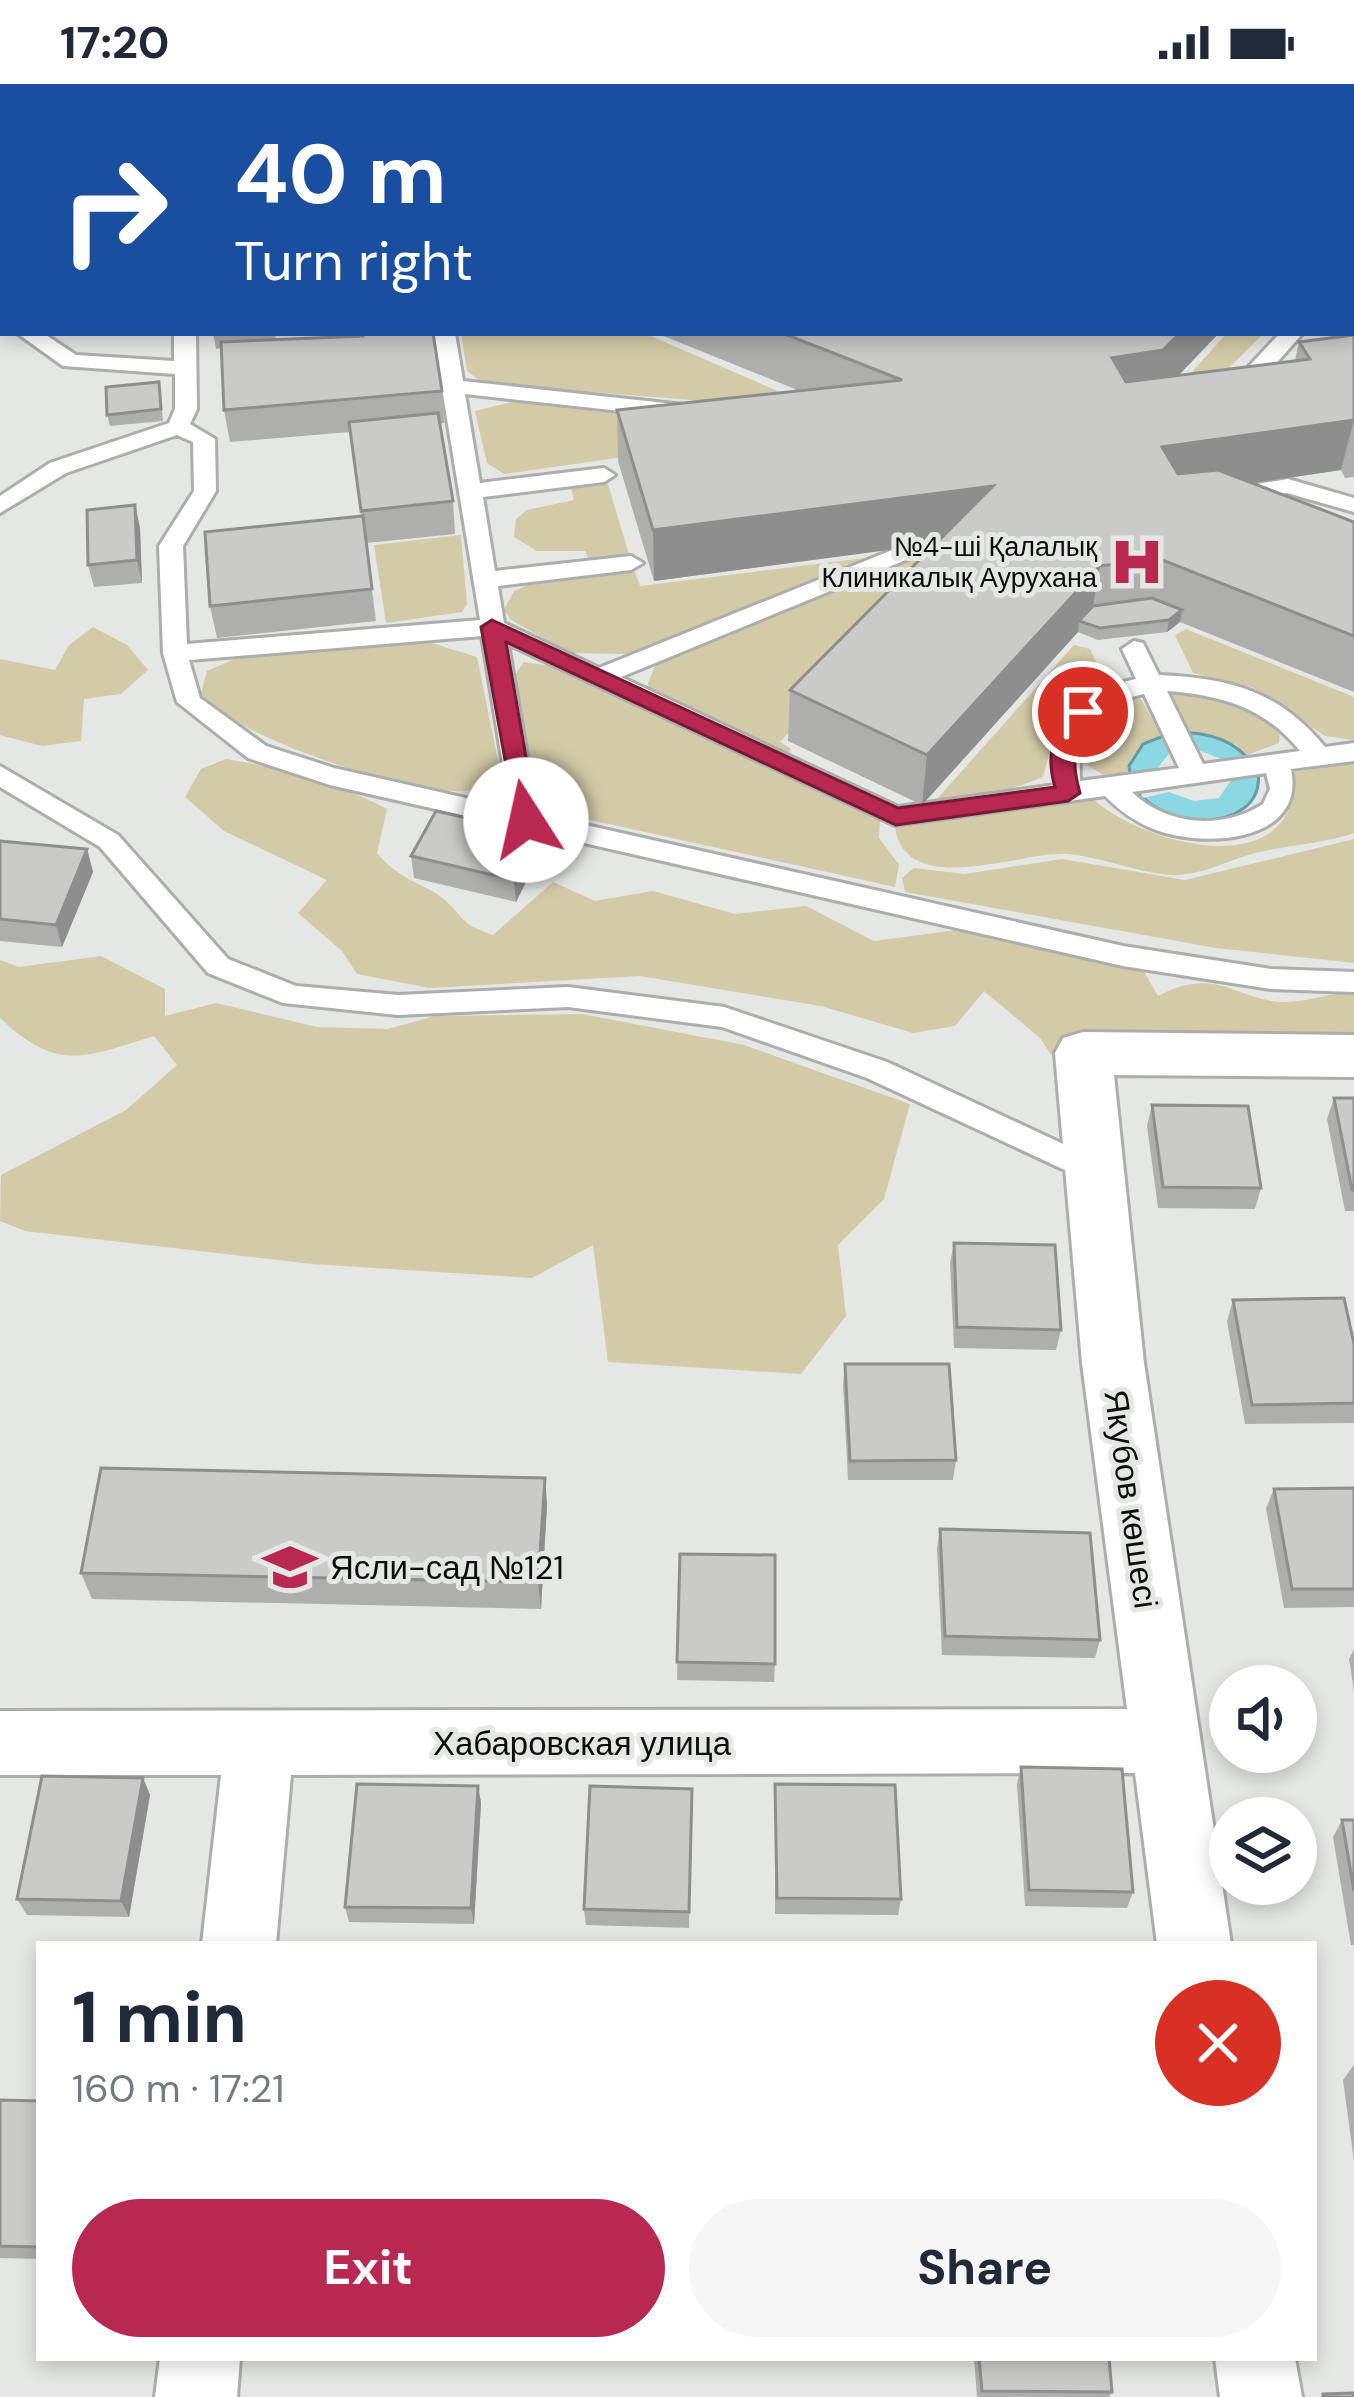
<!DOCTYPE html>
<meta charset="utf-8">
<style>
:root{--surface:#fff;--page:#f6f6f7;--text:#1f2937;--muted:#747a83;--accent:#b82850}
body{margin:0;font-family:"DM Sans",sans-serif;background:var(--page);color:var(--text);height:100vh;display:flex;flex-direction:column;font-size:45px;white-space:nowrap}
*{box-sizing:border-box;margin:0}
p{font-size:39px;color:var(--muted)}
.icon{flex:none;width:66px;height:66px;fill:none;stroke:currentColor;stroke-width:2;stroke-linecap:round;stroke-linejoin:round}
.map{position:relative;flex:1;overflow:hidden}
.drawer{position:absolute;left:36px;top:1857px;width:1281px;height:420px;display:flex;flex-direction:column;background:var(--surface);border-radius:0px;box-shadow:0 6px 18px #0003}
.drawer>*{flex:none}
.top-card{position:absolute;left:0px;top:0px;width:1356px;height:252px;box-shadow:0 6px 18px #0003;background:#1a4fa0;color:#fff;overflow:hidden}
.tools{position:absolute;left:1209px;top:1581px;display:grid;gap:24px}
.tools a{display:grid;place-items:center;width:108px;height:108px;border-radius:50%;background:var(--surface);box-shadow:0 6px 18px #0003;font-size:60px}
.pin{position:absolute;display:grid;place-items:center;width:102px;height:102px;color:#fff;margin:-51px;border:6px solid #fff;border-radius:50%;box-shadow:0 3px 12px #0007}
.me{position:absolute;width:132px;margin:-66px;rotate:350deg;stroke-linejoin:round;filter:drop-shadow(0 0 9px #0008)}
.turn{display:flex;align-items:center;gap:42px;height:252px;padding:0 36px;font-size:54px}
.turn .icon{width:156px;height:156px;stroke-width:2.5}
.turn b{display:block;font-size:84px;line-height:102px}
.round{display:grid;place-items:center;flex:none;width:126px;height:126px;border-radius:63px;background:var(--page)}
.summary{display:flex;align-items:center;justify-content:space-between;height:204px;padding:0 36px}
h1{font-size:72px;font-weight:700;line-height:90px}
.primary-button{display:flex;gap:24px;margin-top:auto;padding:24px 36px}
.primary-button a{flex:1;height:138px;border-radius:72px;background:var(--accent);color:#fff;font-size:48px;font-weight:700;line-height:138px;text-align:center}
.primary-button a+a{background:var(--page);color:var(--text)}
.status{display:flex;justify-content:space-between;align-items:center;height:84px;padding:0 60px;background:var(--surface);direction:ltr}
.status svg{height:33px;fill:currentColor}
.map>svg:first-child{display:block}
.green{fill:#d3caa7}
.water{fill:#8bd8e3;stroke:#659ba2;stroke-width:3}
.pier{fill:#e4e7e4}
.lines{fill:none;stroke-linecap:round;stroke-linejoin:round}
.service-casing{stroke:#abaeab;stroke-width:6}
.minor-casing{stroke:#abaeab;stroke-width:6}
.service{fill:#fff;fill-rule:evenodd}
.minor{fill:#fff;fill-rule:evenodd}
.wall{fill:#aeafad}
.shaded-wall{fill:#8d8e8d}
.building{fill:#cacbc9;stroke:#8d8e8d;stroke-width:3}
.route{fill:#b82850;stroke:#781a34;stroke-width:3}
.labels{text-anchor:middle;dominant-baseline:central;stroke-width:10;stroke-linejoin:round;paint-order:stroke}
.far-poi-label{font-size:27px;fill:#0c0d0c;stroke:#e4e7e4;text-anchor:end}
.street-label{font-size:33px;fill:#0c0d0c;stroke:#e4e7e4}
.poi-label{font-size:33px;fill:#0c0d0c;stroke:#e4e7e4;text-anchor:start}
</style>
<div class="status"><b>17:20</b><svg viewBox="0 0 49 12"><path d="M0 12V9h3v3zM5 12V6h3v6zM10 12V3h3v9zM15 12V0h3v12zM26 1h20v11H26zM47 4h2v5h-2z"/></svg></div>
<div class="map">
<svg width="1354" height="2313" viewBox="0 0 1354 2313">
<rect width="100%" height="100%" fill="#e4e7e4"/>
<!-- green -->
<g class="green">
<polygon points="461,249 644,249 824,327 483,299 467,287"/>
<polygon points="1227,249 1264,249 1220,293 1183,298"/>
<polygon points="520,316 814,346 504,390 487,379 475,327"/>
<polygon points="608,400 630,474 590,478 585,467 537,467 514,453 516,435 527,426 574,416 571,404"/>
<polygon points="461,451 467,520 462,528 386,539 374,461"/>
<polygon points="969,460 780,658 791,665 787,672 655,611 647,602 655,582 671,574 932,466"/>
<polygon points="864,474 630,570 570,569 511,536 504,526 514,507 528,501 635,488 640,502"/>
<polygon points="93,543 127,561 148,586 121,610 84,615 81,657 42,662 0,651 0,575 55,586 69,561"/>
<polygon points="1186,545 1354,613 1354,656 1325,652 1254,604 1193,589 1175,551"/>
<path d="M419 555 477 573 500 686C492 700 478 706 461 707 412 711 226 651 201 609L207 587 244 571Z"/>
<polygon points="1074,561 1090,565 1107,602 1057,640 1043,693 1009,706 937,715"/>
<polygon points="524,578 546,581 880,737 879,754 899,781 895,803 545,726 536,707 515,591"/>
<polygon points="1171,607 1234,614 1280,644 1279,659 1247,671 1235,660 1186,648"/>
<polygon points="1130,613 1141,615 1161,651 1129,682 1129,689 1103,691 1077,675 1079,648 1100,628"/>
<path d="M226 675C282 684 336 698 387 725L377 769C403 800 428 799 448 819 467 839 464 841 493 851L553 798 595 817 653 807 735 830 806 822 874 857 964 845 1143 886 1158 912C1219 880 1237 919 1288 918 1309 917 1332 909 1354 908V953L1132 957 1054 975 1040 954 984 907 955 942 913 949 821 922 640 892 429 904 357 890 342 867 298 829 327 796 224 747 185 713 201 685Z"/>
<path d="M1354 679V749C1322 760 1288 761 1255 769 1228 776 1203 791 1175 791 1139 790 1104 773 1067 770 1021 767 907 816 895 744L1093 715C1147 763 1299 801 1295 688Z"/>
<polygon points="1354,755 1354,879 1216,864 905,808 902,794 914,784 965,790 1062,775 1185,796"/>
<path d="M101 872 165 905V932L216 919 317 943 388 945 435 932 582 930 744 961 910 1020 884 1115 838 1161 846 1232 801 1290 608 1278 593 1161 532 1194 312 1180 25 1147 0 1137 1 1091 126 1026 177 981 154 952C85 973 58 989 0 934V876L19 883Z"/>
</g>
<!-- water -->
<path class="water" d="M1174 648C1210 648 1239 656 1258 688 1267 756 1134 750 1129 682L1143 660Z"/>
<!-- pier -->
<polygon class="pier" points="1174,648 1186,648 1196,665 1224,676 1247,671 1256,682 1234,692 1219,714 1194,717 1169,708 1143,714 1129,689 1157,685 1170,668 1161,651"/>
<g class="lines">
<defs>
<g id="service">
<polygon points="136,0 156,0 158,3 138,3"/>
<rect x="180" y="0" width="20" height="3"/>
<polygon points="709,0 731,0 707,3"/>
<rect x="1353" y="205" width="1" height="12"/>
<path d="M17 249H43L76 271 174 277V249H196L197 325 190 340 215 355 216 407 183 462 187 560 480 536 433 249H455L463 297 693 322V332L685 334 465 310 480 399 604 384 615 391 604 398 483 413 495 487 631 472 643 479 631 486 498 502 504 539 599 584 922 454 934 461 930 466 621 593 898 723 1055 701C1051 637 1073 608 1136 595L1122 565 1134 557 1143 559 1159 591C1230 594 1279 607 1325 663L1354 659V677L1291 685C1307 760 1199 765 1151 744 1132 736 1119 726 1105 712L895 741 508 560 537 730 1123 862 1271 885 1354 888V908L1271 905 1123 882 330 701 248 674 177 618 163 569 159 462 194 407 193 358 177 351 66 389 0 429V412L50 379 169 339 175 325V290L63 282ZM482 552 510 724 334 684 266 662 200 614 189 576ZM1167 607C1221 611 1266 624 1300 667L1203 680ZM1144 610 1179 684 1080 697C1077 647 1091 621 1144 610ZM1266 689 1270 705 1263 720C1223 746 1167 742 1132 708Z"/>
<polygon points="1280,249 1303,249 1257,301 1223,307 1223,297 1241,291"/>
<polygon points="1288,395 1354,414 1354,428 1287,409 1232,418 1220,411 1232,404"/>
<polygon points="0,682 118,751 228,875 296,902 398,911 568,903 724,923 887,978 1104,1079 1109,1087 1104,1095 1084,1095 867,994 722,943 568,923 398,931 283,919 208,889 100,763 0,703"/>
</g>
<g id="minor">
<polygon points="1083,948 1354,951 1354,993 1114,991 1144,1279 1231,1860 1157,1860 1135,1689 291,1691 276,1860 202,1860 221,1691 0,1691 0,1627 1127,1625 1082,1279 1055,969 1063,954"/>
<polygon points="160,2274 240,2274 237,2313 155,2313"/>
<polygon points="1215,2274 1295,2274 1302,2313 1220,2313"/>
</g>
</defs>
<!-- service casing -->
<use href="#service" class="service-casing"/>
<!-- minor casing -->
<use href="#minor" class="minor-casing"/>
<!-- service -->
<use href="#service" class="service"/>
<!-- minor -->
<use href="#minor" class="minor"/>
</g>
<!-- wall -->
<g class="wall">
<polygon points="205,0 459,0 422,3 205,3"/>
<polygon points="828,0 950,0 952,3 830,3"/>
<polygon points="1263,0 1354,0 1354,177 1353,3 1263,2"/>
<polygon points="213,249 275,249 276,255 442,307 444,339 439,340 453,417 455,450 366,459 376,537 217,554 210,522 361,432 350,348 230,358 224,326 221,264 216,265"/>
<polygon points="656,249 1219,249 1179,291 1295,276 1299,258 1354,251 1354,393 1345,394 1341,386 1253,399 1354,438 1354,608 1180,538 1167,548 1098,556 1078,548 922,721 788,657 790,606 936,459 654,497 618,377 617,326 800,307"/>
<polygon points="159,298 163,337 110,342 107,331"/>
<polygon points="135,421 140,444 142,499 94,503 88,481"/>
<polygon points="537,750 539,772 516,818 414,794 411,772"/>
<polygon points="0,757 87,765 93,788 62,863 0,857"/>
<polygon points="1334,1014 1354,1014 1354,1127 1345,1127 1327,1035"/>
<polygon points="1152,1021 1261,1104 1255,1125 1158,1124 1147,1042"/>
<polygon points="954,1159 1061,1246 1056,1266 954,1264 950,1179"/>
<polygon points="1233,1216 1354,1260 1354,1339 1245,1340 1227,1237"/>
<polygon points="845,1280 956,1376 953,1396 848,1396 843,1300"/>
<polygon points="545,1394 547,1421 541,1525 92,1515 81,1489"/>
<polygon points="1354,1404 1354,1523 1284,1524 1266,1424 1274,1405"/>
<polygon points="940,1445 1100,1556 1095,1574 942,1571 937,1464"/>
<polygon points="680,1470 775,1580 774,1598 677,1596"/>
<polygon points="1354,1565 1354,1607 1349,1575"/>
<polygon points="1021,1683 1133,1808 1127,1824 1025,1822 1017,1700"/>
<polygon points="143,1694 150,1711 129,1833 27,1831 17,1815"/>
<polygon points="775,1700 901,1815 898,1831 775,1830"/>
<polygon points="478,1702 481,1719 474,1840 349,1838 345,1823"/>
<polygon points="692,1705 689,1844 586,1841 584,1825"/>
<polygon points="1342,1736 1354,1736 1354,1861 1351,1861 1333,1753"/>
<polygon points="1353,1982 1354,1982 1354,2077 1343,1996"/>
<polygon points="0,2016 39,2017 39,2175 0,2174"/>
<polygon points="974,2274 1109,2274 1112,2308 1109,2313 977,2313"/>
</g>
<!-- shaded-wall -->
<g class="shaded-wall">
<polygon points="1180,249 1219,249 1154,317 1104,324 1112,274"/>
<polygon points="1354,336 1341,386 1152,414 1162,363"/>
<polygon points="993,402 987,453 654,497 653,446"/>
<polygon points="135,421 140,444 142,499 137,476"/>
<polygon points="1100,482 1091,533 1079,537 1078,548 922,721 927,671"/>
<polygon points="1182,526 1180,538 1167,548 1169,536"/>
<polygon points="537,750 539,772 516,818 514,796"/>
<polygon points="87,765 93,788 62,863 56,841"/>
<polygon points="545,1394 547,1421 541,1525 538,1498"/>
<polygon points="143,1694 150,1711 129,1833 121,1817"/>
<polygon points="478,1702 481,1719 474,1840 471,1824"/>
</g>
<!-- building -->
<g class="building">
<polygon points="81,0 102,0 102,2 123,0 123,3 81,3"/>
<polygon points="853,0 950,0 952,3 854,3"/>
<polygon points="1136,0 1175,0 1177,3 1105,3"/>
<polygon points="1271,0 1354,0 1354,123 1353,3 1254,3 1272,1"/>
<polygon points="363,249 433,249 442,307 224,326 221,258 363,252"/>
<polygon points="782,249 1180,249 1163,266 1112,274 1126,298 1310,275 1299,258 1354,251 1354,336 1162,363 1178,390 1218,386 1354,438 1354,552 1160,475 1100,482 927,671 790,606 993,402 653,446 617,326 902,296"/>
<polygon points="159,298 161,325 107,331 106,303"/>
<polygon points="438,329 453,417 361,427 349,338"/>
<polygon points="135,421 137,476 88,481 87,426"/>
<polygon points="363,432 372,505 210,522 205,448"/>
<polygon points="1152,514 1182,526 1169,536 1100,544 1079,537 1093,522"/>
<polygon points="436,727 537,750 514,796 411,772"/>
<polygon points="0,757 87,765 56,841 0,835"/>
<polygon points="1334,1014 1354,1014 1354,1106 1352,1106"/>
<polygon points="1152,1021 1248,1022 1261,1104 1163,1103"/>
<polygon points="954,1159 1055,1161 1061,1246 957,1243"/>
<polygon points="1344,1214 1354,1260 1354,1319 1252,1321 1233,1216"/>
<polygon points="845,1280 949,1280 956,1376 850,1377"/>
<polygon points="101,1384 545,1394 538,1498 81,1489"/>
<polygon points="1354,1404 1354,1505 1292,1505 1274,1405"/>
<polygon points="940,1445 1090,1449 1100,1556 945,1552"/>
<polygon points="680,1470 775,1471 775,1580 677,1578"/>
<polygon points="1021,1683 1122,1685 1133,1808 1029,1806"/>
<polygon points="42,1692 143,1694 121,1817 17,1815"/>
<polygon points="357,1700 478,1702 471,1824 345,1823"/>
<polygon points="775,1700 895,1701 901,1815 777,1814"/>
<polygon points="590,1702 692,1705 689,1828 584,1825"/>
<polygon points="1342,1736 1354,1736 1354,1807"/>
<polygon points="0,2016 39,2017 39,2163 0,2162"/>
<polygon points="979,2274 1109,2274 1112,2308 982,2307"/>
<polygon points="1354,2309 1354,2313 1323,2313 1323,2310"/>
</g>
<!-- route -->
<path class="route" d="M492 536 898 724 1055 703C1045 668 1053 650 1075 623H1091L1094 628C1074 658 1070 674 1080 709L1068 717 896 741 506 558 537 736 534 742H517L481 543Z"/>
<!-- icons -->
<defs>
<symbol id="hospital-bare" viewBox="-9 -9 18 18"><path d="M-5-5h3v3.5h4V-5h3V5h-3V1.5h-4V5h-3Z" fill="#b82850" stroke="#e4e7e4" stroke-width="2.5" paint-order="stroke"/></symbol>
<symbol id="school-bare" viewBox="-9 -9 18 18"><path d="M0-5L7-2L0 1L-7-2ZM-4 1L0 2.5L4 1V4Q0 6-4 4Z" fill="#b82850" stroke="#e4e7e4" stroke-width="2.5" paint-order="stroke"/></symbol>
</defs>
<g fill-rule="evenodd">
<use href="#hospital-bare" x="1099" y="440" width="76" height="76"/>
<use href="#school-bare" x="252" y="1445" width="76" height="76"/>
</g>
<g class="labels">
<!-- far-poi labels -->
<g class="far-poi-label">
<text x="1097" y="462">№4-ші Қалалық<tspan x="1097" dy="31">Клиникалық Аурухана</tspan></text>
</g>
<!-- street labels -->
<g class="street-label">
<text transform="translate(1131 1415) rotate(82)">Якубов көшесі</text>
<text x="582" y="1659">Хабаровская улица</text>
</g>
<!-- poi labels -->
<g class="poi-label">
<text x="330" y="1483">Ясли-сад №121</text>
</g>
</g>
</svg>
<div class="tools">
<a><svg class="icon" aria-label="sound" viewBox="0 0 24 24"><path d="M4 9h4l5-4v14l-5-4H4zM17 9q2 3 0 6"/></svg></a>
<a><svg class="icon" aria-label="layers" viewBox="0 0 24 24"><path d="M12 4l9 5-9 5-9-5zM3 14l9 5 9-5"/></svg></a>
</div>
<div class="pin" style="left:1083px;top:628px;background:#d93025"><svg class="icon" aria-label="arrive" viewBox="0 0 24 24"><path d="M6 21V4h12l-3 4 3 4H6"/></svg></div>
<svg class="me" style="left:526px;top:736px" viewBox="-20 -20 40 40"><circle r="19" fill="#fff"/><path d="M0-13L10 11 0 6-10 11z" fill="#b82850"/></svg>
<div class="top-card">
<div class="turn"><svg class="icon" aria-label="right" viewBox="0 0 24 24"><path d="M7 20v-9h11M14 6l5 5-5 5"/></svg><div><b>40 m</b>Turn right</div></div>
</div>
<section class="drawer">
<div class="summary"><div><h1>1 min</h1><p>160 m · 17:21</p></div><a class="round" style="background:#d93025;color:#fff"><svg class="icon" aria-label="close" viewBox="0 0 24 24"><path d="M6 6l12 12M18 6L6 18"/></svg></a></div>
<div class="primary-button"><a>Exit</a><a>Share</a></div>
</section>
</div>
